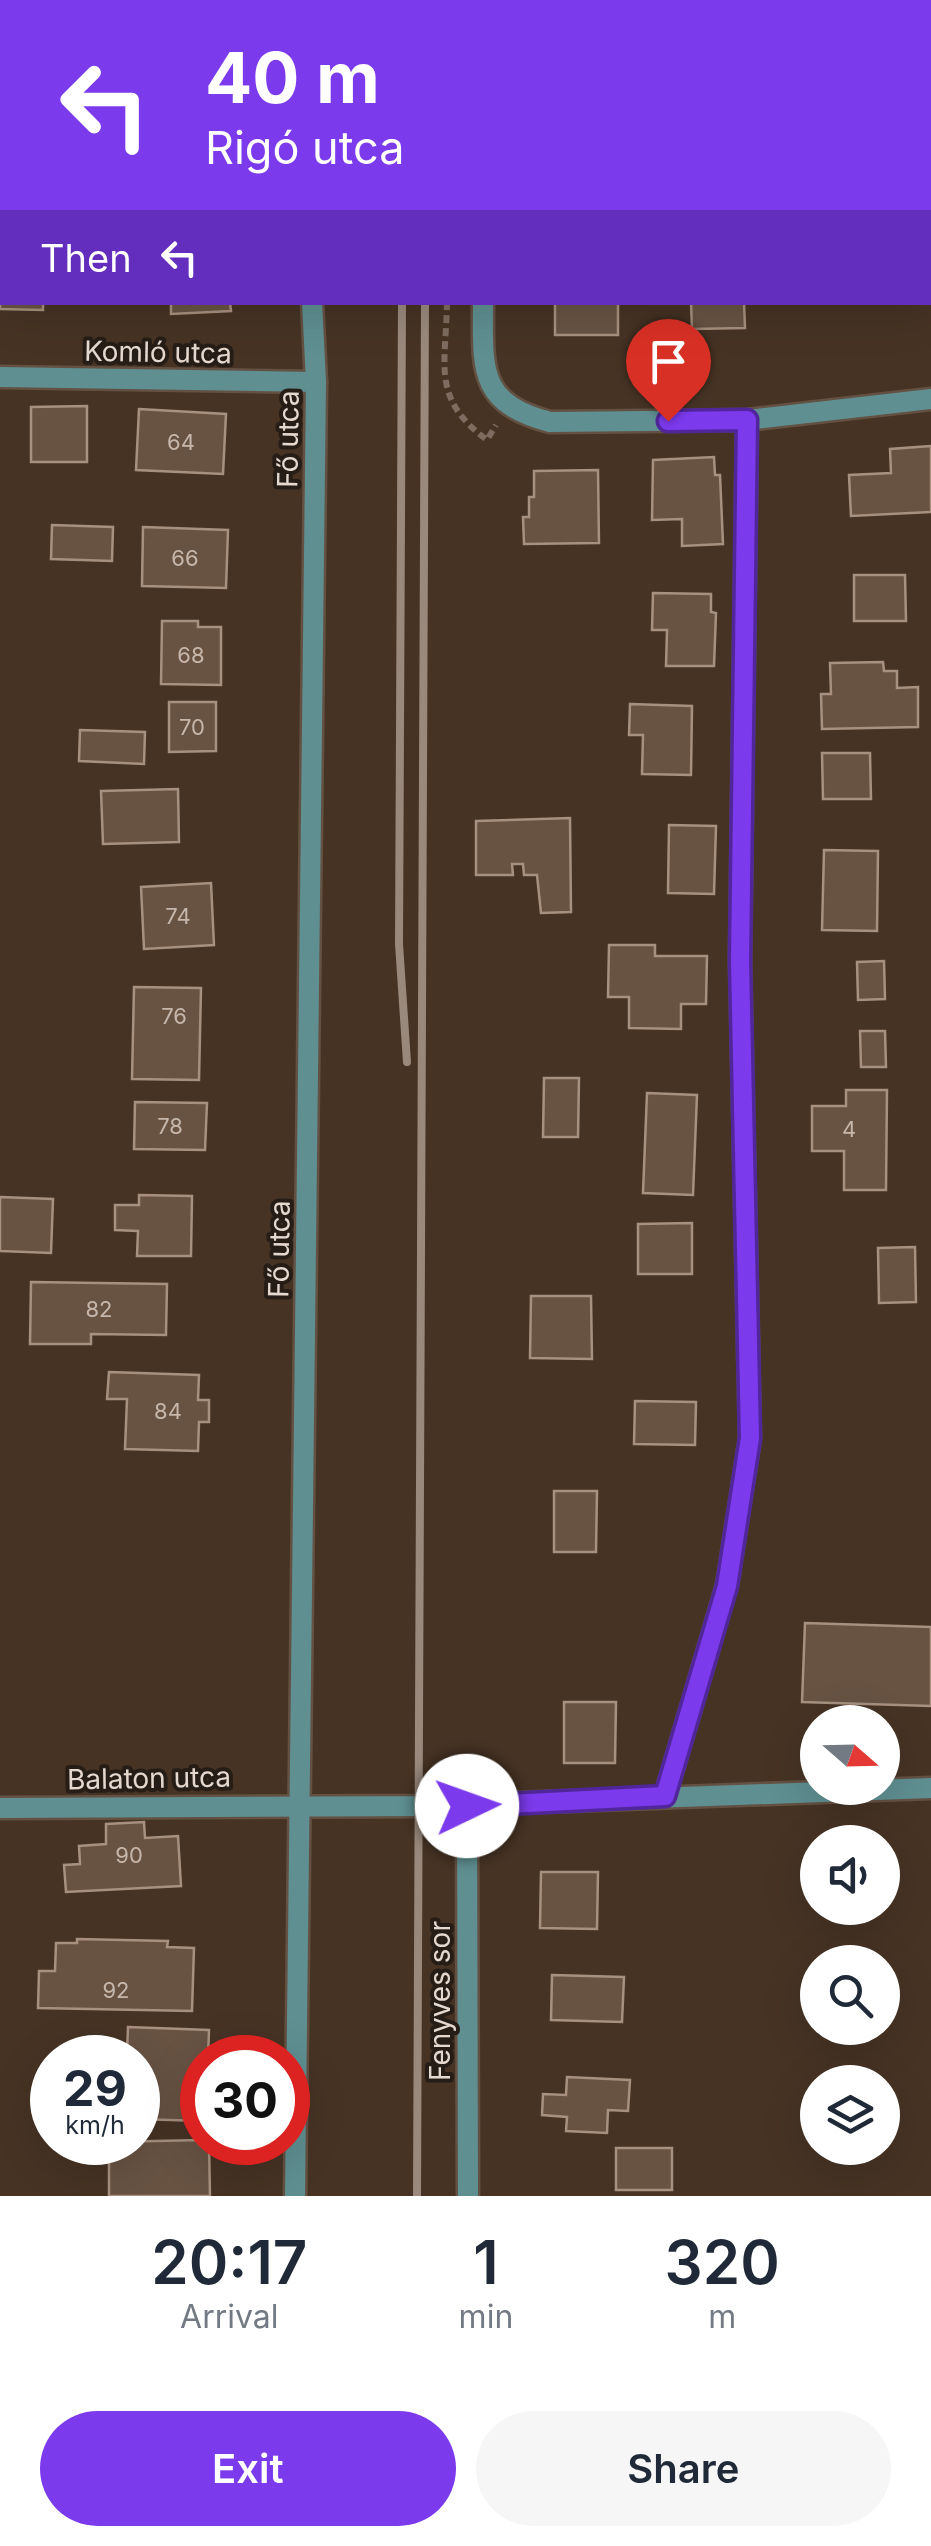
<!DOCTYPE html>
<meta charset="utf-8">
<style>
:root{--surface:#fff;--page:#f6f6f7;--text:#1f2937;--muted:#747a83;--accent:#7c3aed}
body{margin:0;font-family:Inter,sans-serif;background:var(--page);color:var(--text);height:100vh;display:flex;flex-direction:column;font-size:38px;white-space:nowrap}
*{box-sizing:border-box;margin:0}
p{font-size:32px;color:var(--muted)}
.icon{flex:none;width:55px;height:55px;fill:none;stroke:currentColor;stroke-width:2;stroke-linecap:round;stroke-linejoin:round}
.map{position:relative;height:2196px;overflow:hidden}
.sheet{display:flex;flex-direction:column;background:var(--surface);flex:1}
.sheet>*{flex:none}
.top-card{position:absolute;left:0px;top:0px;width:932px;height:305px;box-shadow:0 10px 40px #0002;background:#7c3aed;color:#fff;overflow:hidden}
.needle{width:65px;rotate:110deg}
.tools{position:absolute;left:800px;top:1705px;display:grid;gap:20px}
.tools a{display:grid;place-items:center;width:100px;height:100px;border-radius:50%;background:var(--surface);box-shadow:0 10px 40px #0002;font-size:50px}
.speed{position:absolute;left:30px;top:2035px;display:flex;gap:20px;font-size:50px;font-weight:700;text-align:center}
.speed>*{display:grid;place-content:center;width:130px;height:130px;border-radius:50%;background:var(--surface);box-shadow:0 10px 40px #0002;line-height:1}
.speed small{font-size:25px;font-weight:400}
.speed .limit{border:15px solid #d22;background:#fff;color:#111}
.pin{position:absolute;display:grid;place-items:center;width:85px;height:85px;color:#fff;margin:-102px -42px;border-radius:50% 50% 50% 0;rotate:-45deg;box-shadow:0 0 10px #0007}
.pin .icon{rotate:45deg}
.me{position:absolute;width:110px;margin:-55px;rotate:87deg;stroke-linejoin:round;filter:drop-shadow(0 0 8px #0008)}
.turn{display:flex;align-items:center;gap:35px;height:210px;padding:0 40px;font-size:45px}
.turn .icon{width:130px;height:130px;stroke-width:2.5}
.turn b{display:block;font-size:70px;line-height:85px}
.then{display:flex;align-items:center;height:95px;padding:0 40px;background:#0003;gap:20px;font-size:38px}
.eta{display:flex;justify-content:space-evenly;align-items:center;height:170px;text-align:center}
.eta b{font-size:60px;font-weight:600;line-height:70px}
.cta{display:flex;gap:20px;margin-top:auto;padding:20px 40px}
.cta a{flex:1;height:115px;border-radius:60px;background:var(--accent);color:#fff;font-size:40px;font-weight:600;line-height:115px;text-align:center}
.cta a+a{background:var(--page);color:var(--text)}
.map>svg:first-child{display:block}
.building{fill:#685343;stroke:#a7907e;stroke-width:2.5}
.lines{fill:none;stroke-linecap:round;stroke-linejoin:round}
.street-casing{stroke:#635143;stroke-width:25}
.path{stroke:#7d6c5f;stroke-width:6;stroke-dasharray:8 5;stroke-linecap:butt}
.street{stroke:#5f8f91;stroke-width:20}
.rail{stroke:#99897d;stroke-width:8}
.route-casing{stroke:#51269a;stroke-width:25}
.route{stroke:#7c3aed;stroke-width:18}
.labels{text-anchor:middle;dominant-baseline:central;stroke-width:8;stroke-linejoin:round;paint-order:stroke}
.number-label{font-size:22px;fill:#c6b7ac}
.street-label{font-size:28px;fill:#e5d8cf;stroke:#261d16}
</style>
<div class="map">
<svg width="931" height="2196" viewBox="0 0 931 2196">
<rect width="100%" height="100%" fill="#463324"/>
<!-- building -->
<g class="building">
<polygon points="0,0 76,0 2,2 2,15"/>
<rect x="0" y="153" width="2" height="58"/>
<polygon points="0,253 2,302 43,302 43,310 0,309"/>
<polygon points="171,302 230,302 231,311 171,314"/>
<rect x="555" y="302" width="63" height="33"/>
<polygon points="691,302 744,302 745,328 692,329"/>
<polygon points="87,406 87,462 31,462 31,407"/>
<polygon points="139,409 226,414 223,474 136,470"/>
<polygon points="931,446 931,512 851,516 849,475 891,473 890,449"/>
<polygon points="714,457 715,475 720,475 723,544 682,546 682,519 652,520 653,460"/>
<polygon points="598,470 599,543 524,544 523,517 529,517 529,497 534,497 534,471"/>
<polygon points="52,525 113,527 112,561 51,559"/>
<polygon points="143,527 228,530 226,588 142,586"/>
<polygon points="854,575 905,575 906,621 854,621"/>
<polygon points="653,593 711,594 711,612 716,613 714,666 666,666 667,630 652,630"/>
<polygon points="162,621 198,621 198,627 221,627 221,685 161,684"/>
<polygon points="883,662 884,671 897,671 897,688 918,687 918,727 822,729 821,694 831,694 830,663"/>
<polygon points="169,702 216,702 216,751 169,752"/>
<polygon points="630,704 692,706 691,775 642,774 643,735 629,735"/>
<polygon points="80,730 145,732 144,764 79,761"/>
<polygon points="822,753 870,753 871,799 823,799"/>
<polygon points="178,789 179,842 103,844 101,791"/>
<polygon points="570,818 571,912 541,913 537,875 524,875 523,864 512,864 513,875 476,875 476,821"/>
<polygon points="669,825 716,826 714,894 668,893"/>
<polygon points="824,850 878,851 877,931 822,930"/>
<polygon points="211,883 214,945 144,949 141,887"/>
<polygon points="609,945 655,945 655,956 707,956 706,1004 681,1004 681,1029 629,1028 629,997 608,997"/>
<polygon points="884,961 885,999 858,1000 857,962"/>
<polygon points="134,987 201,988 199,1080 132,1079"/>
<polygon points="860,1031 885,1031 886,1067 861,1067"/>
<polygon points="544,1078 579,1078 578,1137 543,1137"/>
<polygon points="846,1090 887,1090 886,1190 844,1190 844,1151 812,1151 812,1106 846,1106"/>
<polygon points="647,1093 697,1095 693,1195 643,1193"/>
<polygon points="135,1102 207,1103 205,1150 134,1149"/>
<polygon points="139,1195 192,1196 191,1256 137,1256 138,1231 115,1230 115,1205 139,1205"/>
<polygon points="0,1197 53,1199 51,1253 0,1251"/>
<polygon points="692,1223 692,1274 638,1274 638,1224"/>
<polygon points="915,1247 916,1302 879,1303 878,1248"/>
<polygon points="31,1282 167,1284 166,1335 91,1334 91,1344 30,1344"/>
<polygon points="531,1296 591,1296 592,1359 530,1358"/>
<polygon points="109,1372 199,1375 198,1400 209,1400 209,1422 199,1422 198,1451 125,1449 127,1399 107,1399"/>
<polygon points="635,1401 696,1402 695,1445 634,1444"/>
<polygon points="554,1491 597,1491 596,1552 554,1552"/>
<polygon points="805,1623 931,1627 931,1706 802,1702"/>
<polygon points="564,1702 616,1702 615,1763 564,1763"/>
<polygon points="144,1822 145,1838 178,1836 181,1886 66,1892 64,1865 80,1864 79,1846 106,1844 106,1824"/>
<polygon points="541,1872 598,1872 597,1929 540,1928"/>
<polygon points="77,1939 168,1941 167,1947 194,1948 192,2011 38,2008 39,1971 55,1971 56,1943 77,1943"/>
<polygon points="552,1975 624,1977 622,2022 551,2020"/>
<polygon points="128,2027 209,2030 208,2058 202,2058 202,2121 138,2119 138,2058 119,2058 119,2052 127,2052"/>
<polygon points="567,2077 630,2080 628,2111 608,2110 607,2133 566,2131 567,2117 542,2115 543,2094 566,2095"/>
<polygon points="202,2140 209,2142 210,2196 109,2196 109,2142"/>
<rect x="616" y="2148" width="56" height="42"/>
</g>
<g class="lines">
<defs>
<g id="street">
<polyline points="482,0 482,2"/>
<polyline points="313,2 313,0"/>
<path d="M483 302C483 368 477 403 550 422L747 420 931 399"/>
<polyline points="0,377 316,382"/>
<polyline points="665,1796 727,1585 750,1438 740,961 747,420"/>
<polyline points="467,1806 468,2196"/>
<polyline points="0,1808 435,1806 931,1788"/>
<polyline points="295,2196 316,382 312,302"/>
</g>
</defs>
<!-- street casing -->
<use href="#street" class="street-casing"/>
<!-- path -->
<path class="path" d="M447 302C446 367 431 398 487 440L496 425"/>
<!-- street -->
<use href="#street" class="street"/>
<!-- rail -->
<g class="rail">
<polyline points="403,2 403,0"/>
<polyline points="426,2 426,0"/>
<polyline points="402,302 399,944 407,1062"/>
<polyline points="417,2196 425,302"/>
</g>
</g>
<g class="lines">
<defs>
<polyline id="route" points="467,1806 665,1796 727,1586 750,1438 740,961 747,420 668,421"/>
</defs>
<!-- route casing -->
<use href="#route" class="route-casing"/>
<!-- route -->
<use href="#route" class="route"/>
</g>
<g class="labels">
<!-- number labels -->
<g class="number-label">
<text x="181" y="442">64</text>
<text x="185" y="558">66</text>
<text x="191" y="655">68</text>
<text x="192" y="727">70</text>
<text x="178" y="916">74</text>
<text x="174" y="1016">76</text>
<text x="170" y="1126">78</text>
<text x="849" y="1129">4</text>
<text x="99" y="1309">82</text>
<text x="168" y="1411">84</text>
<text x="129" y="1855">90</text>
<text x="116" y="1990">92</text>
</g>
<!-- street labels -->
<g class="street-label">
<text transform="translate(158 352) rotate(1)">Komló utca</text>
<text transform="translate(288 439) rotate(-89)">Fő utca</text>
<text transform="translate(279 1249) rotate(-89)">Fő utca</text>
<text transform="translate(149 1778) rotate(-1)">Balaton utca</text>
<text transform="translate(440 2001) rotate(-90)">Fenyves sor</text>
</g>
</g>
</svg>
<div class="tools">
<a><svg class="needle" viewBox="-14 -14 28 28"><path d="M0-13l5 13h-10z" fill="#e53935"/><path d="M0 13l5-13h-10z" fill="#747a83"/></svg></a>
<a><svg class="icon" aria-label="sound" viewBox="0 0 24 24"><path d="M4 9h4l5-4v14l-5-4H4zM17 9q2 3 0 6"/></svg></a>
<a><svg class="icon" aria-label="search" viewBox="0 0 24 24"><circle cx="10" cy="10" r="6"/><path d="M15 15l6 6"/></svg></a>
<a><svg class="icon" aria-label="layers" viewBox="0 0 24 24"><path d="M12 4l9 5-9 5-9-5zM3 14l9 5 9-5"/></svg></a>
</div>
<div class="speed"><div>29<small>km/h</small></div><div class="limit">30</div></div>
<div class="pin" style="left:668px;top:421px;background:#d93025"><svg class="icon" aria-label="arrive" viewBox="0 0 24 24"><path d="M6 21V4h12l-3 4 3 4H6"/></svg></div>
<svg class="me" style="left:467px;top:1806px" viewBox="-20 -20 40 40"><circle r="19" fill="#fff"/><path d="M0-13L10 11 0 6-10 11z" fill="#7c3aed"/></svg>
<div class="top-card">
<div class="turn"><svg class="icon" aria-label="left" viewBox="0 0 24 24"><path d="M17 20v-9H6M10 6l-5 5 5 5"/></svg><div><b>40 m</b>Rigó utca</div></div>
<div class="then">Then<svg class="icon" aria-label="left" viewBox="0 0 24 24"><path d="M17 20v-9H6M10 6l-5 5 5 5"/></svg></div>
</div>
</div>
<section class="sheet">
<div class="eta">
<div><b>20:17</b><p>Arrival</p></div>
<div><b>1</b><p>min</p></div>
<div><b>320</b><p>m</p></div>
</div>
<div class="cta"><a>Exit</a><a>Share</a></div>
</section>
